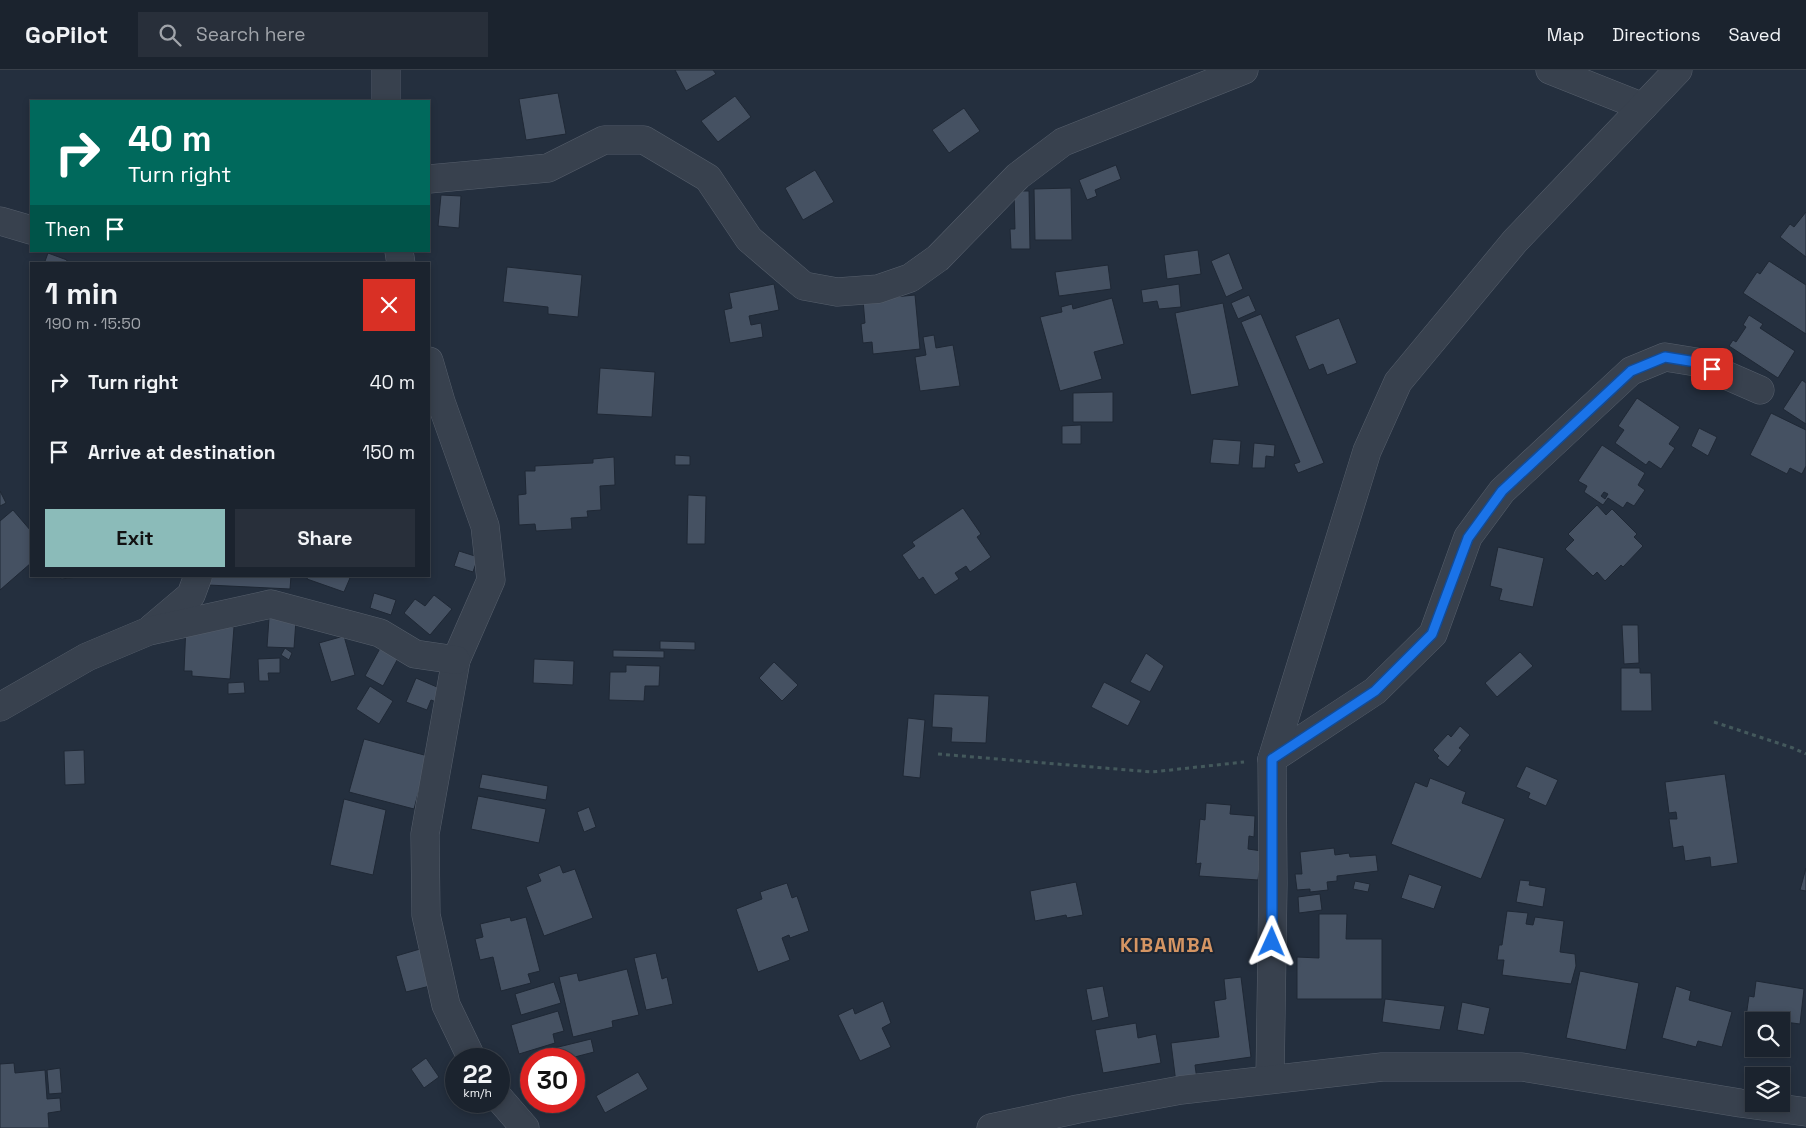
<!DOCTYPE html>
<meta charset="utf-8">
<style>
:root{--surface:#1b232e;--page:#282f3a;--text:#f1f3f6;--muted:#a0a4aa;--line:#39404a;--accent:#8bbbb9}
body{margin:0;font-family:"Space Grotesk",sans-serif;background:var(--page);color:var(--text);height:100vh;display:flex;flex-direction:column;font-size:19px;white-space:nowrap}
*{box-sizing:border-box;margin:0}
p{font-size:16px;color:var(--muted)}
.icon{flex:none;width:28px;height:28px;fill:none;stroke:currentColor;stroke-width:2;stroke-linecap:round;stroke-linejoin:round}
.map{position:relative;flex:1;overflow:hidden}
.sheet{position:absolute;left:30px;top:192px;width:400px;height:315px;display:flex;flex-direction:column;background:var(--surface);border-radius:0px;box-shadow:0 2px 8px #0003,0 0 0 1px var(--line)}
.sheet>*{flex:none}
.banner{position:absolute;left:30px;top:30px;width:400px;height:152px;border-radius:0px;box-shadow:0 2px 8px #0003,0 0 0 1px var(--line);background:#00695c;color:#fff;overflow:hidden}
.buttons{position:absolute;left:1745px;top:942px;display:grid;gap:10px}
.buttons a{display:grid;place-items:center;width:45px;height:45px;border-radius:0px;background:var(--surface);box-shadow:0 2px 8px #0003,0 0 0 1px var(--line);font-size:25px}
.speed{position:absolute;left:445px;top:978px;display:flex;gap:10px;font-size:25px;font-weight:700;text-align:center}
.speed>*{display:grid;place-content:center;width:65px;height:65px;border-radius:50%;background:var(--surface);box-shadow:0 2px 8px #0003,0 0 0 1px var(--line);line-height:1}
.speed small{font-size:12px;font-weight:400}
.speed .limit{border:8px solid #d22;background:#fff;color:#111}
.pin{position:absolute;display:grid;place-items:center;width:42px;height:42px;color:#fff;margin:-21px;border-radius:10px;box-shadow:0 2px 8px #0006}
.me{position:absolute;width:55px;margin:-28px;rotate:1deg;stroke-linejoin:round;filter:drop-shadow(0 0 4px #0008)}
.turn{display:flex;align-items:center;gap:18px;height:105px;padding:0 15px;font-size:22px}
.turn .icon{width:65px;height:65px;stroke-width:2.5}
.turn b{display:block;font-size:35px;line-height:42px}
.then{display:flex;align-items:center;height:48px;padding:0 15px;background:#0003;gap:10px;font-size:19px}
.round{display:grid;place-items:center;flex:none;width:52px;height:52px;border-radius:0px;background:var(--page)}
.overview{display:flex;align-items:center;justify-content:space-between;height:85px;padding:0 15px}
h1{font-size:30px;font-weight:800;line-height:38px}
.cta{display:flex;gap:10px;margin-top:auto;padding:10px 15px}
.cta a{flex:1;height:58px;border-radius:0px;background:var(--accent);color:#111;font-size:20px;font-weight:800;line-height:58px;text-align:center}
.cta a+a{background:var(--page);color:var(--text)}
ul{padding:0;list-style:none}
li{display:flex;align-items:center;gap:15px;height:70px;padding:0 15px}
li div{flex:1}
li b{display:block;font-size:19px}
li em{font-style:normal}
header{display:flex;align-items:center;gap:30px;box-sizing:border-box;height:70px;padding:0 25px;background:var(--surface);border-bottom:1px solid var(--line)}
header strong{font-size:24px}
nav{display:flex;gap:28px;margin-inline-start:auto;font-size:18px}
.search{width:350px;height:45px;background:var(--page);display:flex;align-items:center;gap:12px;box-sizing:border-box;padding:0 18px;border-radius:0px;color:var(--muted);font-size:19px}
.map>svg:first-child{display:block}
.building{fill:#455162;stroke:#1f2835;fill-rule:evenodd}
.lines{fill:none;stroke-linecap:round;stroke-linejoin:round}
.minor-casing{stroke:#565f6c;stroke-width:29}
.path{stroke:#44595c;stroke-width:3;stroke-dasharray:4 4;stroke-linecap:butt}
.minor{stroke:#38414e;stroke-width:28}
.route-casing{stroke:#114b97;stroke-width:12}
.route{stroke:#1a73e8;stroke-width:9}
.labels{text-anchor:middle;dominant-baseline:central;stroke-width:4;stroke-linejoin:round;paint-order:stroke}
.district-label{font-size:20px;font-weight:bold;letter-spacing:1px;fill:#d59563;stroke:#1d2633}
</style>
<header>
<strong>GoPilot</strong>
<div class="search"><svg class="icon" aria-label="search" viewBox="0 0 24 24"><circle cx="10" cy="10" r="6"/><path d="M15 15l6 6"/></svg>Search here</div>
<nav><a>Map</a><a>Directions</a><a>Saved</a></nav>
</header>
<div class="map">
<svg width="1806" height="1058" viewBox="0 0 1806 1058">
<rect width="100%" height="100%" fill="#242f3e"/>
<!-- building -->
<g class="building">
<polygon points="675,0 713,0 716,4 686,21"/>
<polygon points="558,23 566,64 526,70 519,29"/>
<polygon points="735,26 751,47 718,72 701,51"/>
<polygon points="964,38 980,61 949,83 932,60"/>
<polygon points="1116,95 1121,109 1095,120 1097,126 1087,130 1079,110"/>
<polygon points="815,100 834,132 803,150 785,118"/>
<polygon points="1071,118 1072,170 1035,170 1034,119"/>
<polygon points="1014,121 1029,121 1030,179 1011,179 1010,159 1015,159"/>
<polygon points="441,125 461,126 459,158 438,156"/>
<polygon points="1806,142 1806,187 1780,167 1790,154 1794,157"/>
<polygon points="1198,180 1201,204 1167,209 1164,185"/>
<polygon points="48,183 67,190 66,194 44,194"/>
<polygon points="1229,183 1243,219 1226,227 1211,191"/>
<polygon points="1769,191 1806,215 1806,264 1743,223 1757,202 1760,204"/>
<polygon points="1108,195 1111,219 1059,226 1055,202"/>
<polygon points="507,197 582,205 578,247 548,244 548,237 503,232"/>
<polygon points="774,214 779,240 749,246 751,255 761,253 763,267 730,273 724,240 732,238 729,223"/>
<polygon points="1179,214 1181,237 1159,239 1157,231 1143,233 1141,220"/>
<polygon points="915,225 920,279 873,284 872,272 863,273 861,254 865,253 863,230"/>
<polygon points="1249,225 1256,241 1238,249 1231,233"/>
<polygon points="1112,228 1124,274 1094,282 1102,309 1060,321 1040,247 1062,242 1061,237 1072,234 1073,239"/>
<polygon points="1223,233 1239,316 1191,325 1175,243"/>
<polygon points="1261,244 1324,393 1298,403 1294,394 1300,392 1241,252"/>
<polygon points="1749,245 1763,254 1760,258 1795,281 1778,308 1729,276 1733,270 1736,272 1746,257 1743,255"/>
<polygon points="1339,248 1357,293 1327,305 1323,294 1309,300 1295,266"/>
<polygon points="934,265 936,278 953,275 960,316 920,321 915,287 926,285 923,267"/>
<polygon points="600,298 655,302 652,347 597,344"/>
<polygon points="1802,310 1806,313 1806,354 1783,339"/>
<polygon points="1113,322 1113,352 1073,352 1073,323"/>
<polygon points="1637,328 1680,357 1669,374 1675,378 1661,399 1649,391 1646,395 1615,373 1624,360 1618,356"/>
<polygon points="1771,343 1806,360 1806,396 1802,404 1790,398 1787,404 1750,385"/>
<polygon points="1081,355 1081,374 1062,374 1062,356"/>
<polygon points="1699,358 1717,367 1708,386 1691,376"/>
<polygon points="1213,369 1241,371 1239,395 1210,393"/>
<polygon points="1254,373 1275,375 1274,387 1266,386 1265,398 1252,398"/>
<path d="M1602 375 1645 403 1638 415 1645 420 1634 436 1627 432 1623 438 1608 428 1603 435 1584 422 1587 416 1578 411ZM1604 422 1608 424 1605 429 1601 426Z"/>
<polygon points="675,385 690,386 690,395 675,395"/>
<polygon points="614,387 615,415 600,416 601,440 587,441 588,447 571,448 572,459 536,461 535,454 519,455 518,425 526,424 525,401 535,401 535,396 593,393 593,389"/>
<polygon points="0,421 6,433 0,436"/>
<polygon points="688,425 706,426 705,474 687,474"/>
<polygon points="1597,435 1606,445 1612,439 1637,464 1634,467 1643,476 1623,497 1621,495 1605,511 1597,502 1593,506 1565,479 1574,470 1568,464"/>
<polygon points="963,438 981,464 977,467 991,487 970,502 966,496 955,503 959,509 935,525 923,507 919,510 902,485 915,476 912,472"/>
<polygon points="13,440 31,461 31,493 0,520 0,451"/>
<polygon points="1498,477 1544,488 1533,537 1499,530 1502,519 1490,516"/>
<polygon points="459,481 478,487 473,502 454,496"/>
<polygon points="61,506 86,506 61,509"/>
<polygon points="209,506 291,506 290,519 208,515"/>
<polygon points="308,506 345,506 350,508 344,522 307,509"/>
<polygon points="374,523 396,530 391,545 370,538"/>
<polygon points="434,525 452,539 430,565 404,543 415,529 425,536"/>
<polygon points="269,548 296,550 294,578 267,577"/>
<polygon points="186,555 234,557 230,609 192,606 192,601 184,601"/>
<polygon points="1622,555 1638,555 1639,593 1624,594"/>
<polygon points="344,566 355,605 331,612 319,573"/>
<polygon points="384,571 402,581 383,616 365,606"/>
<polygon points="660,571 695,572 695,580 660,579"/>
<polygon points="285,578 292,583 289,590 281,585"/>
<polygon points="613,580 664,581 664,588 613,587"/>
<polygon points="1520,582 1533,596 1497,627 1485,613"/>
<polygon points="1146,583 1164,596 1150,622 1130,612"/>
<polygon points="280,588 280,603 268,603 269,611 259,611 258,589"/>
<polygon points="534,589 574,591 573,615 533,613"/>
<polygon points="774,592 798,615 782,631 759,608"/>
<polygon points="626,595 660,596 659,616 645,616 644,631 609,630 610,602 626,602"/>
<polygon points="1621,598 1640,598 1640,603 1651,603 1652,641 1621,641"/>
<polygon points="416,608 444,620 439,633 431,630 427,640 406,632"/>
<polygon points="244,612 245,623 228,624 228,613"/>
<polygon points="1104,612 1141,631 1128,656 1091,637"/>
<polygon points="370,616 393,631 379,654 356,639"/>
<polygon points="934,624 989,626 986,673 951,672 952,658 932,657"/>
<polygon points="908,648 925,650 920,708 903,706"/>
<polygon points="1460,656 1470,665 1459,678 1462,680 1448,697 1437,688 1439,686 1433,680 1448,664 1451,667"/>
<polygon points="364,669 428,686 414,739 349,722"/>
<polygon points="84,680 85,714 65,715 64,681"/>
<polygon points="1526,696 1558,710 1546,736 1528,728 1530,723 1516,717"/>
<polygon points="482,704 548,716 546,730 479,718"/>
<polygon points="1725,704 1738,793 1711,797 1710,787 1685,791 1683,776 1673,778 1669,749 1677,749 1676,742 1669,743 1665,712"/>
<polygon points="1430,708 1466,722 1462,733 1505,749 1481,809 1391,774 1415,712 1427,717"/>
<polygon points="478,726 546,739 539,773 471,759"/>
<polygon points="344,729 386,740 373,805 330,795"/>
<polygon points="1206,733 1231,735 1230,744 1255,746 1254,767 1249,766 1248,779 1262,781 1258,810 1199,806 1201,793 1196,794 1200,749 1205,750"/>
<polygon points="589,737 596,757 584,762 577,742"/>
<polygon points="1334,778 1335,785 1349,783 1350,787 1376,785 1378,801 1337,806 1337,811 1327,812 1328,820 1310,822 1310,819 1297,820 1295,804 1302,804 1300,782"/>
<polygon points="560,795 563,803 575,799 593,848 544,866 526,817 541,811 538,804"/>
<polygon points="1806,798 1806,821 1800,820"/>
<polygon points="1409,804 1442,816 1434,839 1401,828"/>
<polygon points="1520,810 1530,811 1529,815 1546,818 1543,837 1516,832"/>
<polygon points="1355,811 1370,814 1368,822 1353,819"/>
<polygon points="1076,812 1083,845 1067,848 1066,845 1035,851 1030,821"/>
<polygon points="787,813 792,828 797,826 809,861 790,868 789,865 782,868 790,890 758,902 736,839 762,829 760,822"/>
<polygon points="1320,824 1322,840 1299,843 1298,827"/>
<polygon points="1507,841 1528,843 1526,854 1533,855 1535,847 1564,851 1560,882 1575,884 1576,896 1571,914 1502,905 1504,890 1497,890 1499,875 1502,875"/>
<polygon points="1319,844 1347,844 1346,869 1382,869 1382,929 1297,929 1297,887 1319,888"/>
<polygon points="510,847 511,851 526,847 540,901 528,904 531,913 501,921 493,887 480,890 475,869 483,867 480,854"/>
<polygon points="420,879 430,916 406,922 396,886"/>
<polygon points="656,883 662,909 667,907 673,934 646,940 634,888"/>
<polygon points="627,899 639,945 612,951 613,957 573,967 559,907 577,903 579,911"/>
<polygon points="1580,901 1639,913 1626,980 1566,968"/>
<polygon points="1241,907 1251,987 1195,995 1197,1010 1176,1013 1171,973 1219,967 1214,931 1226,929 1224,909"/>
<polygon points="1756,911 1804,919 1800,954 1746,947 1749,926 1754,927"/>
<polygon points="554,912 561,933 521,945 515,924"/>
<polygon points="1103,916 1109,947 1092,951 1086,919"/>
<polygon points="1676,916 1691,921 1689,930 1732,942 1722,977 1698,971 1696,977 1662,968"/>
<polygon points="1385,929 1445,936 1440,960 1382,952"/>
<polygon points="883,931 891,953 882,958 891,977 860,991 838,945 853,938 855,944"/>
<polygon points="1462,932 1490,938 1484,965 1457,960"/>
<polygon points="558,941 564,961 553,964 555,973 519,984 511,955"/>
<polygon points="1136,953 1138,968 1156,964 1161,993 1103,1003 1095,960"/>
<polygon points="591,969 594,982 567,989 535,989 534,983"/>
<polygon points="426,988 439,1007 424,1018 411,999"/>
<polygon points="14,993 15,1003 45,1000 47,1029 60,1028 61,1041 48,1043 49,1058 0,1058 0,994"/>
<polygon points="60,998 62,1023 49,1024 47,1000"/>
<polygon points="638,1002 648,1019 605,1043 596,1026"/>
</g>
<g class="lines">
<defs>
<g id="minor">
<polyline points="386,0 386,31"/>
<polyline points="1550,0 1643,37"/>
<polyline points="429,109 548,98 604,70 644,70 708,108 749,169 804,216 837,222 878,219 910,208 938,188 1018,106 1063,72 1244,0"/>
<polyline points="0,151 31,160"/>
<polyline points="399,181 401,194"/>
<polyline points="429,291 441,332 485,456 491,510 456,590 425,764 426,845 446,935 472,989"/>
<polyline points="152,558 191,525 198,506"/>
<polyline points="0,637 87,587 149,561 271,534 380,563 415,584 456,590"/>
<polyline points="1272,689 1375,621 1433,564 1468,467 1502,421 1631,301 1665,287 1696,292 1760,320"/>
<polyline points="1270,1009 1273,813 1272,689 1367,381 1398,312 1515,171 1678,0"/>
<polyline points="499,1028 525,1058"/>
<polyline points="991,1058 1078,1039 1181,1020 1382,997 1522,997 1740,1033 1806,1042"/>
</g>
</defs>
<!-- minor casing -->
<use href="#minor" class="minor-casing"/>
<!-- path -->
<g class="path">
<polyline points="1714,652 1793,678 1806,684"/>
<polyline points="938,684 1152,702 1244,692"/>
</g>
<!-- minor -->
<use href="#minor" class="minor"/>
</g>
<g class="lines">
<defs>
<polyline id="route" points="1272,872 1272,689 1375,621 1432,564 1468,468 1502,421 1631,301 1665,287 1696,292 1712,299"/>
</defs>
<!-- route casing -->
<use href="#route" class="route-casing"/>
<!-- route -->
<use href="#route" class="route"/>
</g>
<g class="labels">
<!-- district labels -->
<g class="district-label">
<text x="1167" y="875">KIBAMBA</text>
</g>
</g>
</svg>
<div class="buttons">
<a><svg class="icon" aria-label="search" viewBox="0 0 24 24"><circle cx="10" cy="10" r="6"/><path d="M15 15l6 6"/></svg></a>
<a><svg class="icon" aria-label="layers" viewBox="0 0 24 24"><path d="M12 4l9 5-9 5-9-5zM3 14l9 5 9-5"/></svg></a>
</div>
<div class="speed"><div>22<small>km/h</small></div><div class="limit">30</div></div>
<div class="pin" style="left:1712px;top:299px;background:#d93025"><svg class="icon" aria-label="arrive" viewBox="0 0 24 24"><path d="M6 21V4h12l-3 4 3 4H6"/></svg></div>
<svg class="me" style="left:1272px;top:872px" viewBox="-20 -20 40 40"><path d="M0-17L14 15 0 8-14 15z" fill="#1a73e8" stroke="#fff" stroke-width="4"/></svg>
<div class="banner">
<div class="turn"><svg class="icon" aria-label="right" viewBox="0 0 24 24"><path d="M7 20v-9h11M14 6l5 5-5 5"/></svg><div><b>40 m</b>Turn right</div></div>
<div class="then">Then<svg class="icon" aria-label="arrive" viewBox="0 0 24 24"><path d="M6 21V4h12l-3 4 3 4H6"/></svg></div>
</div>
<section class="sheet">
<div class="overview"><div><h1>1 min</h1><p>190 m · 15:50</p></div><a class="round" style="background:#d93025;color:#fff"><svg class="icon" aria-label="close" viewBox="0 0 24 24"><path d="M6 6l12 12M18 6L6 18"/></svg></a></div>
<ul>
<li><svg class="icon" aria-label="right" viewBox="0 0 24 24"><path d="M7 20v-9h11M14 6l5 5-5 5"/></svg><div><b>Turn right</b></div><em>40 m</em></li>
<li><svg class="icon" aria-label="arrive" viewBox="0 0 24 24"><path d="M6 21V4h12l-3 4 3 4H6"/></svg><div><b>Arrive at destination</b></div><em>150 m</em></li>
</ul>
<div class="cta"><a>Exit</a><a>Share</a></div>
</section>
</div>
